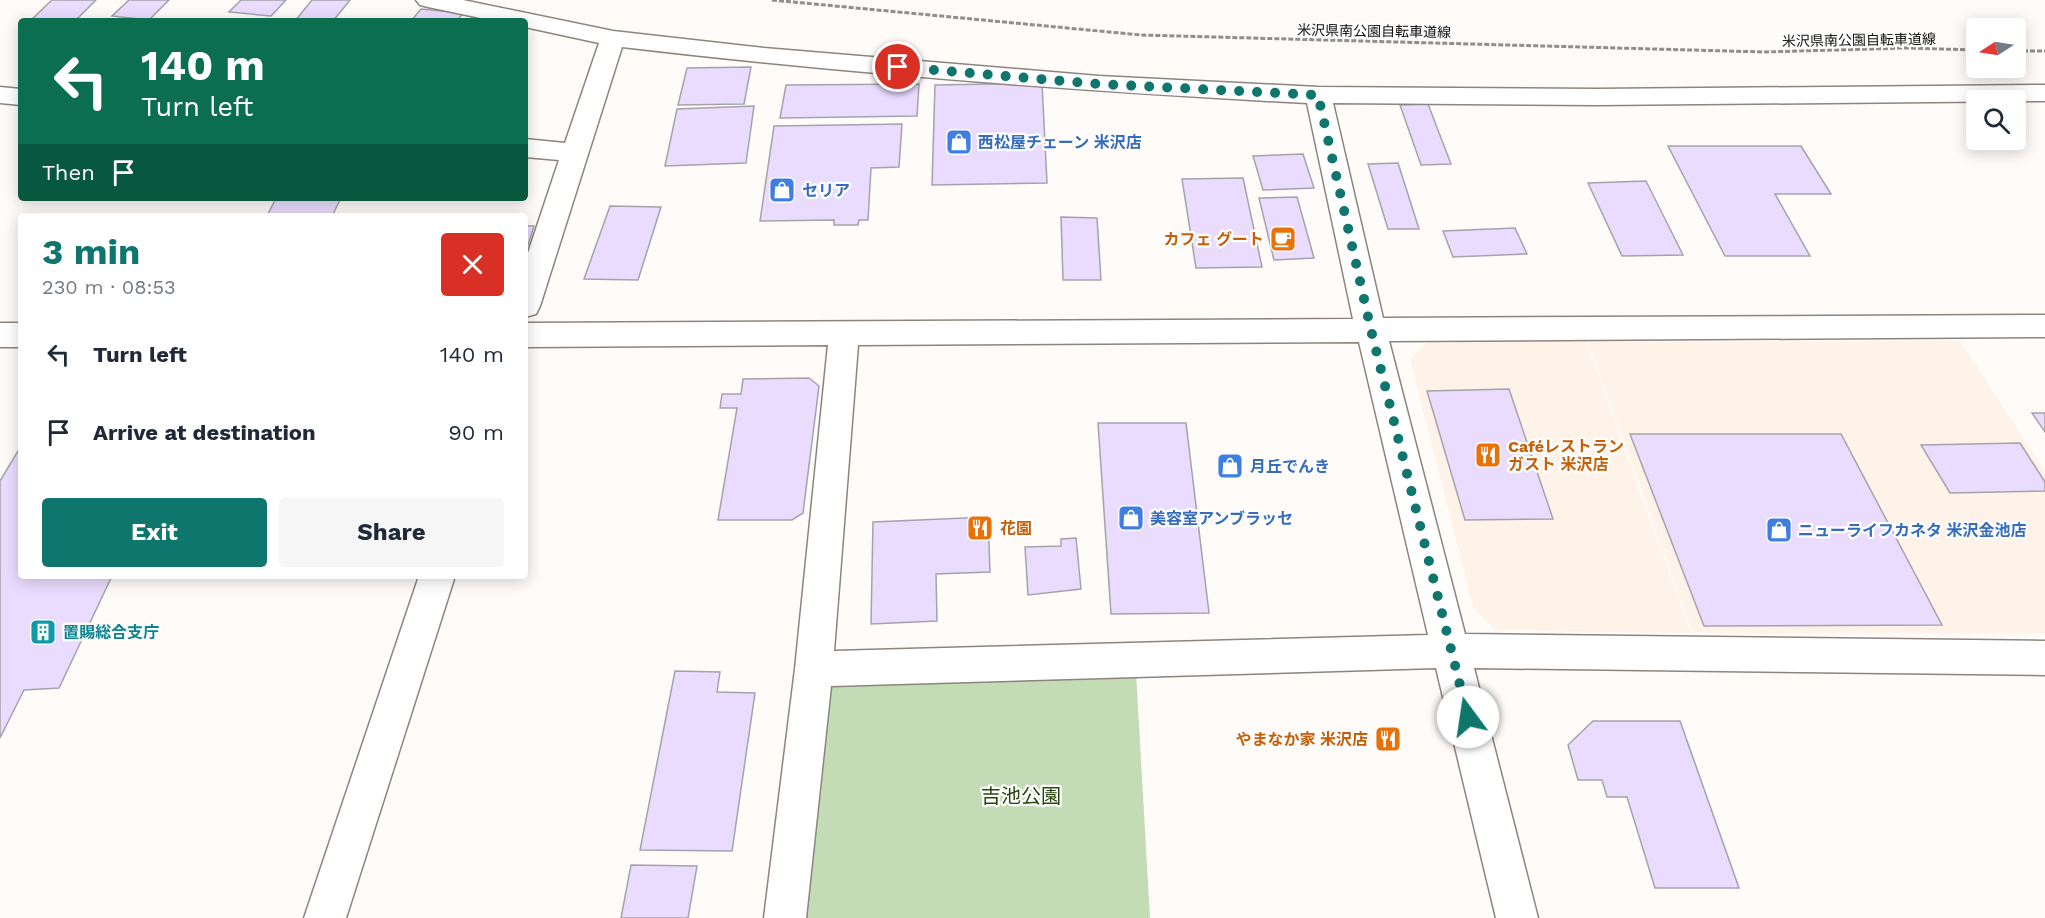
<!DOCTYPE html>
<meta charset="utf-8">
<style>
:root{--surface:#fff;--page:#f6f6f7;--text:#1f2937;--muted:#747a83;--accent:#0f766e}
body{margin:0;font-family:"Work Sans","Noto Sans JP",sans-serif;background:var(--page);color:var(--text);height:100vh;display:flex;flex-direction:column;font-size:22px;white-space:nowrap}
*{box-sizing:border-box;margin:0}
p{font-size:20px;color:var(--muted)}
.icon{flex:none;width:33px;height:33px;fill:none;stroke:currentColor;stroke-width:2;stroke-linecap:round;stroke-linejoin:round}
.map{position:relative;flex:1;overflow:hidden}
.details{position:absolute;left:18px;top:213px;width:510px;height:366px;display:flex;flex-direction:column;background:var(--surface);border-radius:6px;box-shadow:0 3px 15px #0003}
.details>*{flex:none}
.banner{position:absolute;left:18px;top:18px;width:510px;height:183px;border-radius:6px;box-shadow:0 3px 15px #0003;background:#0b6e4f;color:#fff;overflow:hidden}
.needle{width:39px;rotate:258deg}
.tools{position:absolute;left:1966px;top:18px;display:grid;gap:12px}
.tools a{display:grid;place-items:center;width:60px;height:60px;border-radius:6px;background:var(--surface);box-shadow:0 3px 15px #0003;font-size:30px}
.pin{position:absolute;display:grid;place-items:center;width:51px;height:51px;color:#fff;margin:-26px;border:3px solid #fff;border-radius:50%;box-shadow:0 2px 6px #0007}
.me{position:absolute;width:66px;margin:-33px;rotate:346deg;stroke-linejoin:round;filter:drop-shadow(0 0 4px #0008)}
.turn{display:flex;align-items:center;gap:21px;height:126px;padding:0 24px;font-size:27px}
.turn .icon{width:78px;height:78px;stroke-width:2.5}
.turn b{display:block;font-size:42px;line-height:51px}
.then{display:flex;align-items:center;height:57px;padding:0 24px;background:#0003;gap:12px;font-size:22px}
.round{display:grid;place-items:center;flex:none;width:63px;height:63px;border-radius:6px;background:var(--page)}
.summary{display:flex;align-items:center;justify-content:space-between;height:102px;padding:0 24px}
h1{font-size:36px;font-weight:700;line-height:45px;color:var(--accent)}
.cta{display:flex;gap:12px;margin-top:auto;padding:12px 24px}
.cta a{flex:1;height:69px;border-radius:6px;background:var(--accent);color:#fff;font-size:24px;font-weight:700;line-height:69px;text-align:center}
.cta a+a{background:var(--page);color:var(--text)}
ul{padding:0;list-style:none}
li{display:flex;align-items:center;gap:18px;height:78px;padding:0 24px}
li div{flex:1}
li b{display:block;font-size:22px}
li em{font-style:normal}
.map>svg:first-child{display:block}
.built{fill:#fff2e8}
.green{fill:#c4dcb6}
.building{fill:#eadcfe;stroke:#a6a2ab;stroke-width:1.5}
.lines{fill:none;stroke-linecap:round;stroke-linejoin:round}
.minor-casing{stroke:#8d847e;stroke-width:3}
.path{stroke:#908d8a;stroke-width:3;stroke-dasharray:5 2;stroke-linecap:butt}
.minor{fill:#fff;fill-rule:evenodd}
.route{stroke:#0f766e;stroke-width:10;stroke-dasharray:0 18}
.labels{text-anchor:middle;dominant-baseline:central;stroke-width:4.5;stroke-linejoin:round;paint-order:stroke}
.far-street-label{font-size:14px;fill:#120f0d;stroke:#fff}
.shop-label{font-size:16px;font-weight:bold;fill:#366cbe;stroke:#fff;text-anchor:start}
.food-label{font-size:16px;font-weight:bold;fill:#c56008;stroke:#fff;text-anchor:end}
.culture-label{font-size:16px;font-weight:bold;fill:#0d838f;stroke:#fff;text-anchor:start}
.near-park-label{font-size:20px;fill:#284710;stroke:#fff}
</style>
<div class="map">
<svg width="2045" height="918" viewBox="0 0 2045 918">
<rect width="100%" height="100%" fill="#fefbf8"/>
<!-- built -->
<g class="built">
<polygon points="1429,340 1586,342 1691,633 1496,630 1474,609 1410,359"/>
<polygon points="1960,341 2045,471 2045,633 1693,633 1588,342"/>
</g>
<!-- green -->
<polygon class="green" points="1136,672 1150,918 803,918 827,677"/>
<!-- building -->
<g class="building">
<polygon points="52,0 96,0 75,21 30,21"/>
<polygon points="129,0 169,0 149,20 112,16"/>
<polygon points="241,0 286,0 271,16 229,12"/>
<polygon points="312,0 350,0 333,21 295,21"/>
<polygon points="421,9 463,13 457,21 411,21"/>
<polygon points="751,67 744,104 678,105 687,68"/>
<polygon points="1042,83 1047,183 932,185 935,85"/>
<polygon points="919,84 917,116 780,118 786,85"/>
<polygon points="1428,104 1451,164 1421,165 1400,105"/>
<polygon points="754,106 746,163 665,166 677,109"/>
<polygon points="902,124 899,167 871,168 868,220 859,220 858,225 834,225 834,220 760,221 774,126"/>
<polygon points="1668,146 1801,146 1831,194 1775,194 1810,256 1725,256"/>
<polygon points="1303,154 1314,188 1263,190 1253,156"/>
<polygon points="1398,163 1419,229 1388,229 1368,164"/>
<polygon points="1243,178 1262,267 1196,268 1182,179"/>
<polygon points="1646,181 1683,255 1622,256 1588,183"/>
<polygon points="1297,197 1314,258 1274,260 1259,198"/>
<polygon points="276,198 341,198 332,216 267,216"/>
<polygon points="610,206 661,207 638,280 584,279"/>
<polygon points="1061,217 1097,218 1101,280 1063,280"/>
<polygon points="525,226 534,226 525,255"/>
<polygon points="1515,228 1527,254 1453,257 1443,231"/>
<polygon points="809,378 819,386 803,513 792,520 718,520 737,408 720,408 722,394 741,394 743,379"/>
<polygon points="1509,389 1553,519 1465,520 1427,391"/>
<polygon points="2032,413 2045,413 2045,432"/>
<polygon points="1098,423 1186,423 1209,613 1111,614"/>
<polygon points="1630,434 1841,434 1942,625 1704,626"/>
<polygon points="2020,443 2045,482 2045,491 1950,493 1921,445"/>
<polygon points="21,446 21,576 112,576 59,688 24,690 0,738 0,481"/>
<polygon points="988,517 990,572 936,574 937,621 871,624 873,522"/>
<polygon points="1076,538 1081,589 1028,595 1025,547 1061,546 1061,539"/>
<polygon points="675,671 720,672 717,692 755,693 732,851 640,850"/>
<polygon points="1593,721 1680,721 1739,888 1655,888 1627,797 1607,797 1602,780 1578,780 1568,745"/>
<polygon points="631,865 697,866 688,918 621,918"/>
</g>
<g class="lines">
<defs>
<g id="minor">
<path d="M416 0H463L613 31 764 48 1099 76 1318 87 1597 89 2045 85V101L1597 105 1333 103 1383 318 2045 315V337L1389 341 1465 634 2045 641V675L1474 668 1538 918H1496L1436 668 831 686 806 918H764L795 669 828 345 525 347V323L1353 319 1307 103C1078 91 850 74 622 47L540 306 536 314 525 317V262L559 160 525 157V139L565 143 599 43 525 27V21H495L428 7 420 5ZM1359 342 1428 635 834 651 858 345Z"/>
<polygon points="0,87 21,89 21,105 0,103"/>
<rect x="0" y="323" width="21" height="24"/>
<polygon points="419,576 455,576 346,918 304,918"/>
</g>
</defs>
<!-- minor casing -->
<use href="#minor" class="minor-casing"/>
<!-- path -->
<g class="path">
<polyline points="772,0 1141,35 1764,52 1906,48 1977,50"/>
<polyline points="2016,51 2045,51"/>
</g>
<!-- minor -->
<use href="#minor" class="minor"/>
</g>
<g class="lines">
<!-- route -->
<polyline class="route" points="898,67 1099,84 1318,95 1371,330 1468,717"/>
</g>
<!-- icons -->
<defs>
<symbol id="shop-square" viewBox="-11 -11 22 22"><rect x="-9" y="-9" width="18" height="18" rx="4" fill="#3f7fe0" stroke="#fff"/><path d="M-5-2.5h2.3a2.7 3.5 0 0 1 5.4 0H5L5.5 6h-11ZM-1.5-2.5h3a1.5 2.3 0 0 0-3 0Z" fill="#fff"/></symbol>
<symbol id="cafe-square" viewBox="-11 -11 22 22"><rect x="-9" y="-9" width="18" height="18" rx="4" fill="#e8710a" stroke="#fff"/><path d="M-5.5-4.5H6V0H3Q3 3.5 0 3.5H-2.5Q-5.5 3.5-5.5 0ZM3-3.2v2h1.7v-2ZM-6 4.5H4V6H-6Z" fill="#fff"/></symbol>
<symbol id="restaurant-square" viewBox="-11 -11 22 22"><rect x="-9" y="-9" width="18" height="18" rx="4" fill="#e8710a" stroke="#fff"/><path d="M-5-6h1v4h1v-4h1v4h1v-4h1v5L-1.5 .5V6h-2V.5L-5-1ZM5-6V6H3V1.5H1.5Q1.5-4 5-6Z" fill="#fff"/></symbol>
<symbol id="building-square" viewBox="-11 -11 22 22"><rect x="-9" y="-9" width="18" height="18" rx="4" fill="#0f9aa8" stroke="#fff"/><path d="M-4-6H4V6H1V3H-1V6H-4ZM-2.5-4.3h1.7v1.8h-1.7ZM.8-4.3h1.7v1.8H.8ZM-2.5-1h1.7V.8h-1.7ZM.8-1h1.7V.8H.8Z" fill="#fff"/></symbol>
</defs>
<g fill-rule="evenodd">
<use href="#shop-square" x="944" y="127" width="30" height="30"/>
<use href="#shop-square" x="767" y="175" width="30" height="30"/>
<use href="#cafe-square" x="1268" y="224" width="30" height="30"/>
<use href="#restaurant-square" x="1473" y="440" width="30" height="30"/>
<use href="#shop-square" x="1215" y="451" width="30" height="30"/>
<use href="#shop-square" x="1116" y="503" width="30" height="30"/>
<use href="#restaurant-square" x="965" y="513" width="30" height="30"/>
<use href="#shop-square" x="1764" y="515" width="30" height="30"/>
<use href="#building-square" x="28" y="617" width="30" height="30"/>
<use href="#restaurant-square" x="1373" y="724" width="30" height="30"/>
</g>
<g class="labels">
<!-- far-street labels -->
<g class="far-street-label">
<text transform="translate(1374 31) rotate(1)">米沢県南公園自転車道線</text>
<text transform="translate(1859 40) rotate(-1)">米沢県南公園自転車道線</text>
</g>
<!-- shop labels -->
<g class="shop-label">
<text x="978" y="142">西松屋チェーン 米沢店</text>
<text x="802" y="190">セリア</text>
<text x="1250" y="466">月丘でんき</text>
<text x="1150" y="518">美容室アンブラッセ</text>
<text x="1798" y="530">ニューライフカネタ 米沢金池店</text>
</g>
<!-- food labels -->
<g class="food-label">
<text x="1264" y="239">カフェ グート</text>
<text x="1508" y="446" text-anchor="start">Caféレストラン<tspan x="1508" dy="18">ガスト 米沢店</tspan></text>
<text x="1000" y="528" text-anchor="start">花園</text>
<text x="1368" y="739">やまなか家 米沢店</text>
</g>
<!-- culture labels -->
<g class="culture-label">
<text x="63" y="632">置賜総合支庁</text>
</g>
<!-- near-park labels -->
<g class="near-park-label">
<text x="1021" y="796">吉池公園</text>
</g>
</g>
</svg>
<div class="tools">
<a><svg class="needle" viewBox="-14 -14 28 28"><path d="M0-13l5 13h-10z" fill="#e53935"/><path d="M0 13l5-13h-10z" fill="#747a83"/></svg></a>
<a><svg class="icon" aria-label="search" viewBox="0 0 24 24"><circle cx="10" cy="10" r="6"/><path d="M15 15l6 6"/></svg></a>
</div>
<div class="pin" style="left:898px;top:67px;background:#d93025"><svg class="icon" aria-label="arrive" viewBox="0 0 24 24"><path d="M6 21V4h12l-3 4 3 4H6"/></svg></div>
<svg class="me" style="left:1468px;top:717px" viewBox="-20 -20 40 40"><circle r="19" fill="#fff"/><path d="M0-13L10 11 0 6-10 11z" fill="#0f766e"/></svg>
<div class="banner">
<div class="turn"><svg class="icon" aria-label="left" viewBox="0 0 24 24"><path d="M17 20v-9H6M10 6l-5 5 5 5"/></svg><div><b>140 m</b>Turn left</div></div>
<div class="then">Then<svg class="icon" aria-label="arrive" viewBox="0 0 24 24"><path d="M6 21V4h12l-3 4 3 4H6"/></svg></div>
</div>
<section class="details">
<div class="summary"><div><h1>3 min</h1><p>230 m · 08:53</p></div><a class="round" style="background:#d93025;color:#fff"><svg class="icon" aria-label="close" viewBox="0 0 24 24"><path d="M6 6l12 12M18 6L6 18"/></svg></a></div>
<ul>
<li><svg class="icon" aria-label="left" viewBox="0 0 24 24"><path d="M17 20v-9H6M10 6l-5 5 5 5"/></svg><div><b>Turn left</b></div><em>140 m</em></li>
<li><svg class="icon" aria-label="arrive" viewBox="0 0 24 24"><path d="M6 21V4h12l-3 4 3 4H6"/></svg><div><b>Arrive at destination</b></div><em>90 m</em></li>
</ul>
<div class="cta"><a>Exit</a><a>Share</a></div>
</section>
</div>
